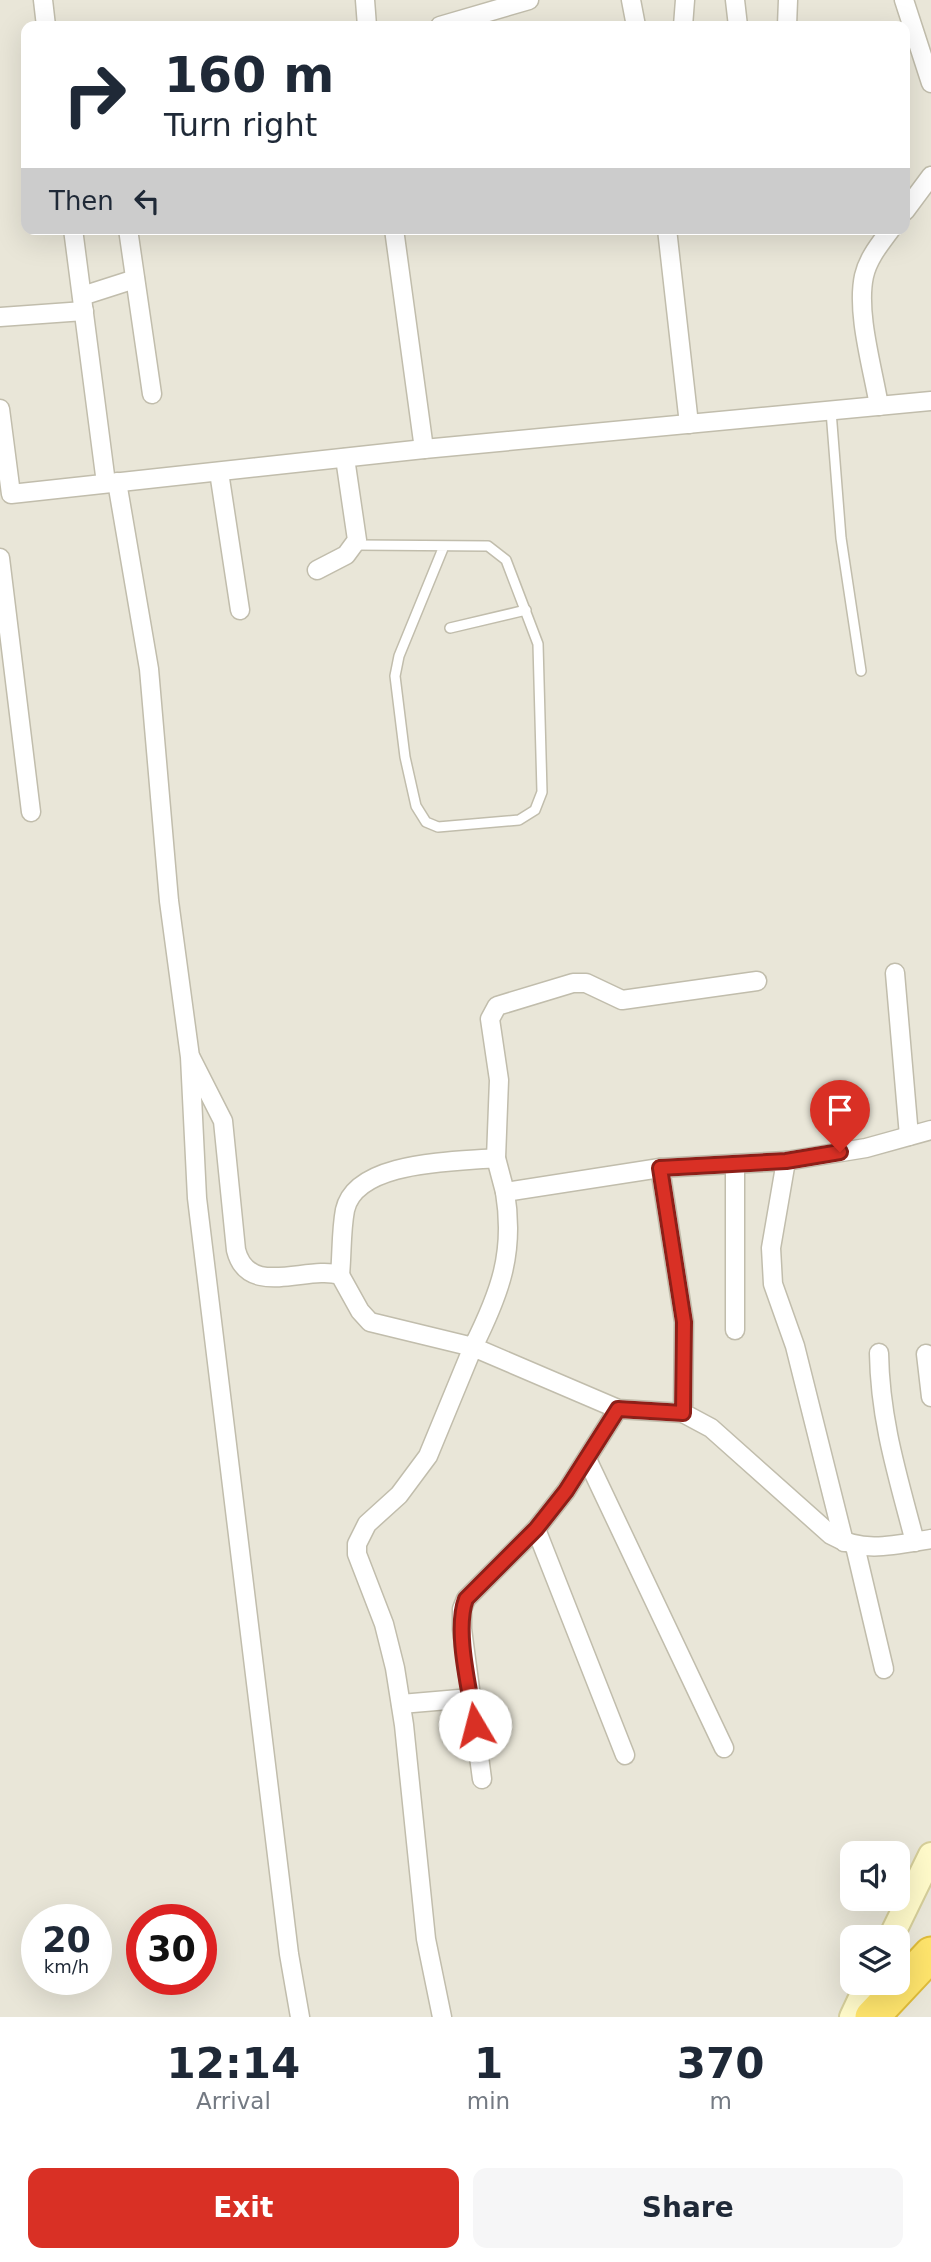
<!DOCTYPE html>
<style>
:root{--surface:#fff;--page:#f6f6f7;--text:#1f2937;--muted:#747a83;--accent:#d93025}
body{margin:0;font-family:"DejaVu Sans",sans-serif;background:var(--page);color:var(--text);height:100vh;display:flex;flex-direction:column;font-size:26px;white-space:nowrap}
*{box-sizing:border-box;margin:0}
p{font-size:23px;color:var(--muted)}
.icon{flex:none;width:38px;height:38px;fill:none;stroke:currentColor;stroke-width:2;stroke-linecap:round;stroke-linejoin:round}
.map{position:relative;height:2017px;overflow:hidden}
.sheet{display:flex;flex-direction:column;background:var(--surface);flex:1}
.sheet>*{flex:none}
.guide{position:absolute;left:21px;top:21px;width:889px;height:214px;border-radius:14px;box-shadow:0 7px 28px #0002;background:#fff;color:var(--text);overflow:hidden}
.buttons{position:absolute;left:840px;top:1841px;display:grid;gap:14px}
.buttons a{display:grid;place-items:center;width:70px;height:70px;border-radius:14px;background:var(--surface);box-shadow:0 7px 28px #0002;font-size:35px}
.speed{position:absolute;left:21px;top:1904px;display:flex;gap:14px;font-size:35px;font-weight:700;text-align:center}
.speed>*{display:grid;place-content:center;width:91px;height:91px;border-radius:50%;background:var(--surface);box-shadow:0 7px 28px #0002;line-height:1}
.speed small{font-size:18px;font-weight:400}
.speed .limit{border:10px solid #d22;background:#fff;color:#111}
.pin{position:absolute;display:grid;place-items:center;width:60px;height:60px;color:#fff;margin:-72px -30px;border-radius:50% 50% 50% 0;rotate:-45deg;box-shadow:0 0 7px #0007}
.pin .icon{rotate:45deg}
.me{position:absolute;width:77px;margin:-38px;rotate:352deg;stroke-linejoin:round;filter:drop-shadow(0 0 5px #0008)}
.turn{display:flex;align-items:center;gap:24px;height:147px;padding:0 28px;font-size:32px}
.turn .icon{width:91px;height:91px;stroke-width:2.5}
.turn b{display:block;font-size:49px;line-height:60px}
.then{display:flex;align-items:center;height:66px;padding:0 28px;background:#0003;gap:14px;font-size:26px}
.eta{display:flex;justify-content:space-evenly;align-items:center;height:119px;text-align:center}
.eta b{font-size:42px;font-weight:600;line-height:49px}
.button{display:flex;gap:14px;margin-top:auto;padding:14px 28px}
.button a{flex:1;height:80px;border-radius:14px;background:var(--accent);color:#fff;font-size:28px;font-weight:600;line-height:80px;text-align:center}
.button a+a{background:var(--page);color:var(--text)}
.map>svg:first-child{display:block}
.residential{fill:#e9e6d8;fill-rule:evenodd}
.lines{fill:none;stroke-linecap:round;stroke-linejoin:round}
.lane-casing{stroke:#c1bdac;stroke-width:12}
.street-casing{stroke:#c1bdac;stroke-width:21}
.secondary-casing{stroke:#d5ce9a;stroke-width:28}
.highway-casing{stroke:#dfbc3a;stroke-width:37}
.lane{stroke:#fff;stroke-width:9}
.street{stroke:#fff;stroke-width:18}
.secondary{stroke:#fffaca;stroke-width:24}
.highway{stroke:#fee46c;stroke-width:33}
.route-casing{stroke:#8d1f18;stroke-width:18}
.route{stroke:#d93025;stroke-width:12}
</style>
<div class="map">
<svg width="931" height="2017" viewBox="0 0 931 2017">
<rect width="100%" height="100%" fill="#f5f3ea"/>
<!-- residential -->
<path class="residential" d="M0 0H931V2017H0ZM26 26H905V229H26ZM852 1853H898V1899H852ZM37 1920H96V1979H37ZM142 1920H201V1979H142ZM852 1937H898V1983H852Z"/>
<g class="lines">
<defs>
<g id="lane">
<polyline points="831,411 841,538 861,671"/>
<polyline points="356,545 488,546 506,560 538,644 542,792 535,810 519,820 438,827 426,822 416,806 405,757 395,676 399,656 444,546"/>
<polyline points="450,628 526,610"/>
</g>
<g id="street">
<polyline points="43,0 46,26"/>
<polyline points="365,0 367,26"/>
<polyline points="631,0 636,26"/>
<polyline points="735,0 738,26"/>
<polyline points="904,0 931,83"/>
<polyline points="440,26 529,0"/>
<polyline points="683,26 685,0"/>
<polyline points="787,26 788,0"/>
<polyline points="905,211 931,176"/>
<polyline points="73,229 106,483"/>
<polyline points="128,229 152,394"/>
<polyline points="394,229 424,449"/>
<polyline points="667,229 689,424"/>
<polyline points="82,296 135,279"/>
<polyline points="0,317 84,311"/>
<path d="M879 406C873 369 856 313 864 276 868 258 880 244 891 229"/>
<polyline points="0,409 11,494 424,449 931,401"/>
<polyline points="219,472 240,610"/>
<polyline points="117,482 149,669 169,901 190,1057 197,1198 289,1954 300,2017"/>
<polyline points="0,558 31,812"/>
<polyline points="317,570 346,555 357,540 345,458"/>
<polyline points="895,973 909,1136"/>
<path d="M191 1058 223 1121 236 1250C248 1299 307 1265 340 1275L360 1311 370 1322 473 1347C500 1293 515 1253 505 1192L660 1168"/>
<path d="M931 1130 866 1148 786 1161 660 1168 684 1322 683 1413 711 1428 831 1535C864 1554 895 1545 931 1539"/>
<polyline points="786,1161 771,1248 773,1284 795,1346 844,1542"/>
<polyline points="735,1164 735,1330"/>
<polyline points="505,1192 496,1158 499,1080 490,1019 497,1006 573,983 586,983 622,1000 757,981"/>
<path d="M340 1275C342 1254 341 1231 345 1210 356 1160 456 1162 496 1158"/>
<path d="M879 1353C880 1421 898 1477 915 1542"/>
<polyline points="926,1354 931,1397"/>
<polyline points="587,1459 724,1748"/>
<polyline points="536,1529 625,1755"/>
<polyline points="855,1546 884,1669"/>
<polyline points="401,1704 471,1698"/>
<polyline points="482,1779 462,1629 462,1609 466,1599 536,1529 566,1491 618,1409"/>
<polyline points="442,2017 426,1939 404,1725 395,1668 384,1624 357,1554 357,1544 367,1524 399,1495 428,1456 473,1347 618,1409 683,1413"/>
</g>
<g id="secondary">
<polyline points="891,1937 931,1855"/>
<polyline points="852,2017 868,1983"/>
</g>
<polyline id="highway" points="872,2017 931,1954"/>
</defs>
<!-- lane casing -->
<use href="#lane" class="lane-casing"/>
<!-- street casing -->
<use href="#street" class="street-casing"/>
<!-- secondary casing -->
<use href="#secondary" class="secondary-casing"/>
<!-- highway casing -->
<use href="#highway" class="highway-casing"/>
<!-- lane -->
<use href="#lane" class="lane"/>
<!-- street -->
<use href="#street" class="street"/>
<!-- secondary -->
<use href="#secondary" class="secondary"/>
<!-- highway -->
<use href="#highway" class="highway"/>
</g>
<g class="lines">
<defs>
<path id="route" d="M475 1725C470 1691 454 1631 466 1599L536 1529 566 1491 618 1409 683 1413 684 1322 660 1168 786 1161 840 1152"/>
</defs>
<!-- route casing -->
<use href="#route" class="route-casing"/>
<!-- route -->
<use href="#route" class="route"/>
</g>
</svg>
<div class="buttons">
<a><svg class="icon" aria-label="sound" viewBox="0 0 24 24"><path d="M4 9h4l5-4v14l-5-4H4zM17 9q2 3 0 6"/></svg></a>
<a><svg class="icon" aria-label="layers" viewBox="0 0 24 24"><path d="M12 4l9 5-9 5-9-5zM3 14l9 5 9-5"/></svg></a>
</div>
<div class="speed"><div>20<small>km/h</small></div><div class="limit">30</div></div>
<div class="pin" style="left:840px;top:1152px;background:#d93025"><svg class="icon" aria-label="arrive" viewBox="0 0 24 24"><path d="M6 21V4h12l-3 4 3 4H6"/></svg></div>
<svg class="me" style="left:475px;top:1725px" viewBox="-20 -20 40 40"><circle r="19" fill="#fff"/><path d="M0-13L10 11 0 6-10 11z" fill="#d93025"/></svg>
<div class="guide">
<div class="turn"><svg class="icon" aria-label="right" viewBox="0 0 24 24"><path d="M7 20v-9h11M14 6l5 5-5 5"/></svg><div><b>160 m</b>Turn right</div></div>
<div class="then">Then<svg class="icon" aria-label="left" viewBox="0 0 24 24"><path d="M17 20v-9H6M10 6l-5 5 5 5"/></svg></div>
</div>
</div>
<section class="sheet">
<div class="eta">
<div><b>12:14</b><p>Arrival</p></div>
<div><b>1</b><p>min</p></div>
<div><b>370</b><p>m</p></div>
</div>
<div class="button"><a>Exit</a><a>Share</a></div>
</section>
